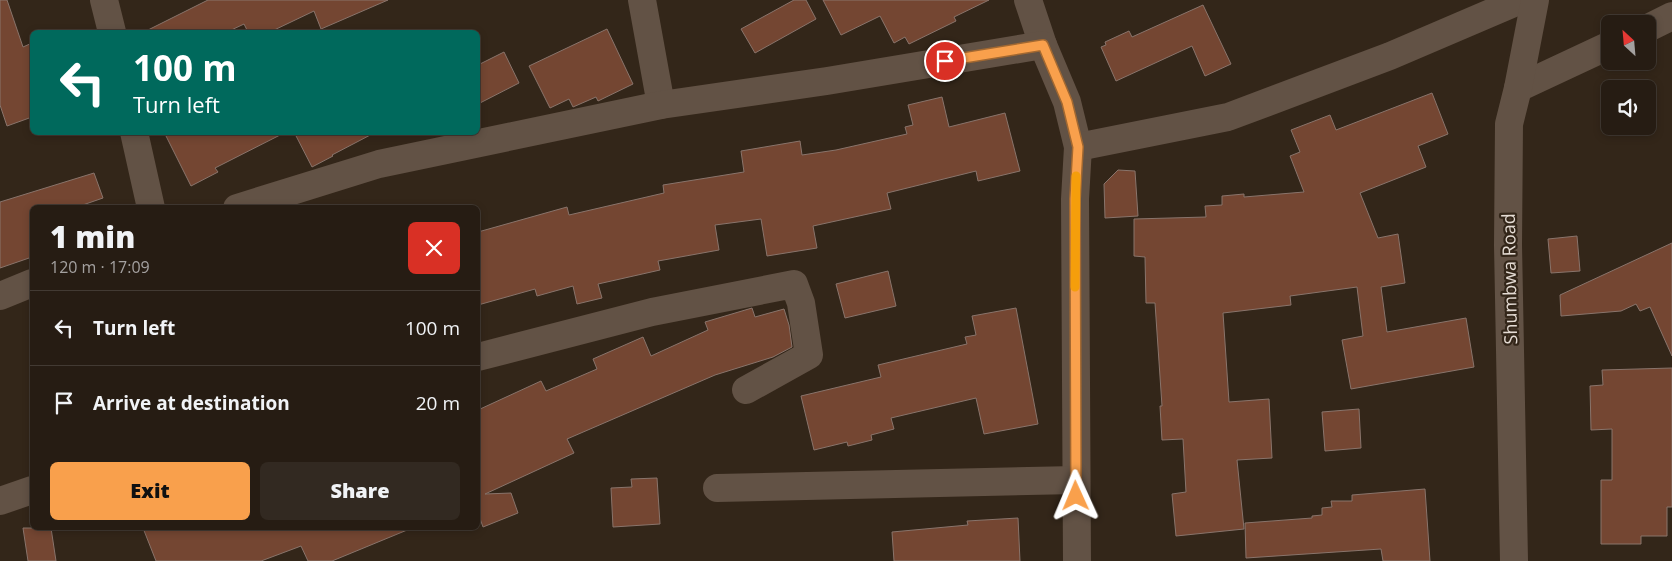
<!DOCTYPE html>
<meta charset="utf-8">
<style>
:root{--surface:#261c13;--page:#322921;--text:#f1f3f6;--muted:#a4a1a0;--line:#423a33;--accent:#f9a04c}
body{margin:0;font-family:"Open Sans",sans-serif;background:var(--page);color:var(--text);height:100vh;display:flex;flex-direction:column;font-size:19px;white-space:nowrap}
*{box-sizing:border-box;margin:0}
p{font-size:16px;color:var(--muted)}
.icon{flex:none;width:28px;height:28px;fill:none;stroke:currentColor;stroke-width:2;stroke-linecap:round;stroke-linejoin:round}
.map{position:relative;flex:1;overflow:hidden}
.side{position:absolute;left:30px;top:205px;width:450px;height:325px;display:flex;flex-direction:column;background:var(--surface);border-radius:8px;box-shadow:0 2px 8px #0003,0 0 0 1px var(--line)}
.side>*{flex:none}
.guide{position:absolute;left:30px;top:30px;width:450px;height:105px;border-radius:8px;box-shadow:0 2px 8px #0003,0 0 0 1px var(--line);background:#00695c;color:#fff;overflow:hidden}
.needle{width:32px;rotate:334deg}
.fabs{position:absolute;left:1601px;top:15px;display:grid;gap:10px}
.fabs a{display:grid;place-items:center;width:55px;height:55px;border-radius:8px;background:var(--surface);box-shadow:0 2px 8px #0003,0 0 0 1px var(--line);font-size:25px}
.pin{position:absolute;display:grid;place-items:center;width:42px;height:42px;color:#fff;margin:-21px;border:2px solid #fff;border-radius:50%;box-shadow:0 1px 5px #0007}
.me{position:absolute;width:55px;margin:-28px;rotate:359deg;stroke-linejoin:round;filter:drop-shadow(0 0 4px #0008)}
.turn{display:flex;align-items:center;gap:18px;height:105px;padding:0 20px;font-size:22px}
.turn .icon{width:65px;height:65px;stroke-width:2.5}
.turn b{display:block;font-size:35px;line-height:42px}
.round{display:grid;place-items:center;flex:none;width:52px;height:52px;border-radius:8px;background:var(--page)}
.overview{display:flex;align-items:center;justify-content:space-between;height:85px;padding:0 20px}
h1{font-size:30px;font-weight:800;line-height:38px}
.cta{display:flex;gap:10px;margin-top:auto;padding:10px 20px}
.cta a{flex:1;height:58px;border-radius:8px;background:var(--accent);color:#111;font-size:20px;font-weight:800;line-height:58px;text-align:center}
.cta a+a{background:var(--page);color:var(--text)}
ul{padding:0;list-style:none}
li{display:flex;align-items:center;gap:15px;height:75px;padding:0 20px;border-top:1px solid var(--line)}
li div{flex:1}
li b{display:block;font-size:19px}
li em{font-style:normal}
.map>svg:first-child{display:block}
.building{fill:#744632;stroke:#89746b}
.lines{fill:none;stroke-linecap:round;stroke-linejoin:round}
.minor{stroke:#625245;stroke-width:28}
.route-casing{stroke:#a26831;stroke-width:12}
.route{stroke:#f9a04c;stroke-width:9}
.slow{stroke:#f59e0b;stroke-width:9}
.labels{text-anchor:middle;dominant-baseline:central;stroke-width:4.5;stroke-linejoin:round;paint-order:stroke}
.street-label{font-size:18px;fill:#e5dcd4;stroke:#332619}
</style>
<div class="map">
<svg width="1672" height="561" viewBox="0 0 1672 561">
<rect width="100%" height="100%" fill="#332619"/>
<!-- building -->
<g class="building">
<polygon points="0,0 7,0 23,47 32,43 32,117 7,126 0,105"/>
<polygon points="208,0 388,0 321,29 314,11 270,32 248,32 244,24 227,32 144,32"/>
<polygon points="794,0 806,0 816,19 755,53 741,29"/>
<polygon points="823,0 989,0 954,17 956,21 909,44 905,37 894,43 880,16 841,35"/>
<polygon points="1203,5 1231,64 1205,76 1192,46 1116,81 1101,47 1106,45 1105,42 1129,31 1132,37"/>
<polygon points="607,29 633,84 598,101 596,97 573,107 569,99 550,108 529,66"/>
<polygon points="504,52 519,83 478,104 478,65"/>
<polygon points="1432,93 1448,134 1418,146 1426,167 1360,193 1378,238 1398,234 1405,283 1381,287 1387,332 1466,318 1474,367 1351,389 1342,340 1363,336 1357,287 1290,296 1291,305 1223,313 1229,402 1269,399 1272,458 1237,460 1244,529 1176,536 1172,494 1186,492 1183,439 1162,440 1160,406 1162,406 1155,303 1146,303 1145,257 1134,256 1134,219 1206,217 1205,206 1222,205 1222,196 1244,194 1244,197 1304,192 1290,156 1300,152 1291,130 1330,115 1336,130"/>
<polygon points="942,97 949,127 1005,113 1020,171 978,181 976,171 887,193 891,209 813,226 817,248 767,256 761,219 715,225 719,250 658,261 660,270 598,284 602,298 577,304 573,286 537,296 535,289 478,305 478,232 567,207 569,215 664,193 663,185 744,172 741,151 800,141 802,155 836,150 907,134 905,127 913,125 908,105"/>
<polygon points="164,132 286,132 215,168 218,172 191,186"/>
<polygon points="294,132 376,132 332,155 333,156 312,167"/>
<polygon points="1118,170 1135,171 1138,216 1105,218 1104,184"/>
<polygon points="94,173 103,198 74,208 32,208 32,257 0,268 0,202"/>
<polygon points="1577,236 1580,271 1551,273 1548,239"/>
<polygon points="1672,243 1672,356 1650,307 1640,311 1636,304 1621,311 1561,316 1560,295"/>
<polygon points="888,271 896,306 845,318 836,284"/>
<polygon points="752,308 755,317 784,309 789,325 792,347 773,357 715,375 567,439 574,453 485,494 511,493 518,513 483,527 478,513 478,410 541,381 546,391 597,369 593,359 643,337 651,356 708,330 705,322"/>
<polygon points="1016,308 1038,424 984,434 976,398 891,418 894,429 871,435 872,440 848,446 847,442 814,450 801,396 881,377 878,365 967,344 965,337 976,335 972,316"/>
<polygon points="1672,368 1672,507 1667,507 1667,536 1641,536 1641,544 1601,544 1601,480 1612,480 1612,429 1591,430 1590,386 1603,385 1602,370"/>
<polygon points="1359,409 1361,448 1325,451 1322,412"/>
<polygon points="657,478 660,524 613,527 611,488 632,487 631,479"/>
<polygon points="1425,489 1430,561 1383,561 1381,549 1246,558 1245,523 1312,518 1312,516 1322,515 1322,508 1332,507 1331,501 1352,501 1352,495"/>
<polygon points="1018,518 1020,561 894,561 892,532 968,525 967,521"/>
<polygon points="23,528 51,528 56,561 28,561"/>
<polygon points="143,528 412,528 332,561 308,561 301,546 261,561 156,561"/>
</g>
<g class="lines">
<!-- minor -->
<g class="minor">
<polyline points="104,0 112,32"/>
<polyline points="642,0 661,105"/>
<polyline points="1028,0 1043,45 1067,102 1078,147 1075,199 1077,561"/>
<polyline points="1648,28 1672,16"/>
<polyline points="1518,88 1610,45"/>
<polyline points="134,132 151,208"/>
<polyline points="1078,147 1228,117 1390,56 1521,0"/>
<polyline points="237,208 379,164 661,105 827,81 1043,45"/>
<polyline points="0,296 32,283"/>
<polyline points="478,357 652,312 794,284 801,303 809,355 746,390"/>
<polyline points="717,488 1076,480"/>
<polyline points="0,501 32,490"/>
<polyline points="1514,561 1508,245 1509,124 1518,88 1535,0"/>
</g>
</g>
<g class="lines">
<defs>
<polyline id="route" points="945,61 1043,45 1067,102 1078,147 1075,199 1076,496"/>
</defs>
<!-- route casing -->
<use href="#route" class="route-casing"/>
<!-- route -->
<use href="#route" class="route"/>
<!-- slow -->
<polyline class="slow" points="1075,287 1076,176"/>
</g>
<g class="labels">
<!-- street labels -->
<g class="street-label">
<text transform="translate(1509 279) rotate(-91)">Shumbwa Road</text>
</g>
</g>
</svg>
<div class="fabs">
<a><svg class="needle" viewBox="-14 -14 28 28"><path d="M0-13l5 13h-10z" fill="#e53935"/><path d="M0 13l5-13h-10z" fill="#a4a1a0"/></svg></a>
<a><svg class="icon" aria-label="sound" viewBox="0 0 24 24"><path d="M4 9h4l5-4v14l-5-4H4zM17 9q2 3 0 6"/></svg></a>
</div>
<div class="pin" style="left:945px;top:61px;background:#d93025"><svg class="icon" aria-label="arrive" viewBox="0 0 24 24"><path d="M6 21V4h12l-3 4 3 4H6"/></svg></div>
<svg class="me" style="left:1076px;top:496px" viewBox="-20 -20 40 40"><path d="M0-17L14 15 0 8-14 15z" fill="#f9a04c" stroke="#fff" stroke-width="4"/></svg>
<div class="guide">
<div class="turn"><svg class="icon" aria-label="left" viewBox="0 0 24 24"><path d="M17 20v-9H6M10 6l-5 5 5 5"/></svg><div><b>100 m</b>Turn left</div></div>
</div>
<section class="side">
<div class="overview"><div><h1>1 min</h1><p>120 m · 17:09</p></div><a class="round" style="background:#d93025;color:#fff"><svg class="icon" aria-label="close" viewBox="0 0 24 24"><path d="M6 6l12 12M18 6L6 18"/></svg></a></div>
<ul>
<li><svg class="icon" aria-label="left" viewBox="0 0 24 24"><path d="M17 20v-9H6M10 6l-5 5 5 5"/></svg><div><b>Turn left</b></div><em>100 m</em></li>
<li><svg class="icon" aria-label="arrive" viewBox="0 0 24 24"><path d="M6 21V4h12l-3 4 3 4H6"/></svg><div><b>Arrive at destination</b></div><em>20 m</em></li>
</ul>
<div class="cta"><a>Exit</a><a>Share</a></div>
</section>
</div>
